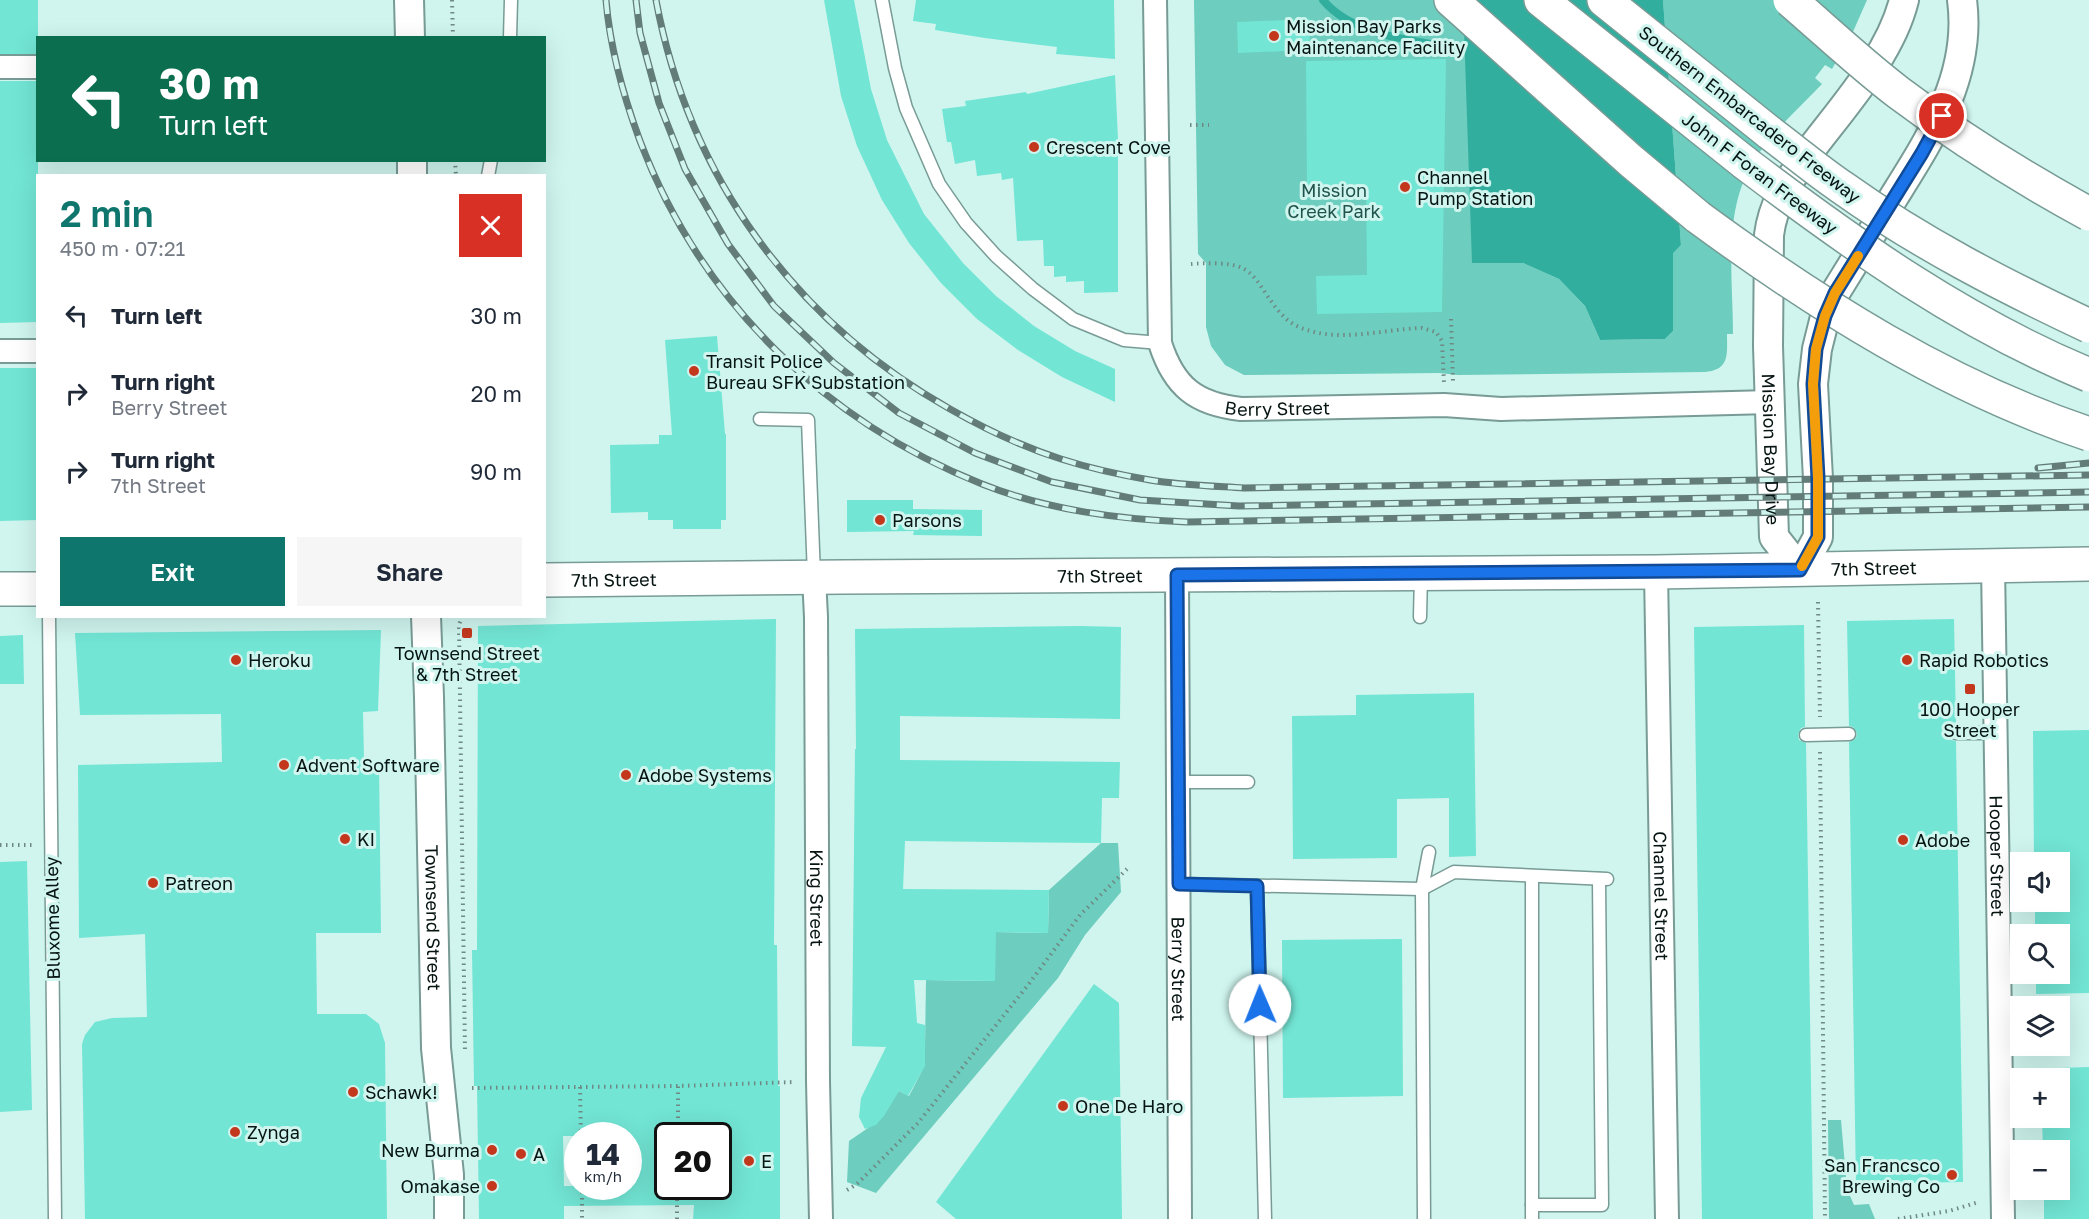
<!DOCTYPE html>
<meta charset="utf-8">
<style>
:root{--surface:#fff;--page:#f6f6f7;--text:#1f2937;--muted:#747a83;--accent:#0f766e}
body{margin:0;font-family:"Golos Text",sans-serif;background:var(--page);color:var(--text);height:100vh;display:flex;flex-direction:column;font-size:22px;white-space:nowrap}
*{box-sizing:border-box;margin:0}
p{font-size:20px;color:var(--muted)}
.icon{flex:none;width:33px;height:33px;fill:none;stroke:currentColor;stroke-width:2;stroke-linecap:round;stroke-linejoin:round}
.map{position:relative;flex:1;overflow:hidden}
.side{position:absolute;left:36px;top:174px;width:510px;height:444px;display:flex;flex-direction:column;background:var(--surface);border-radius:0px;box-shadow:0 6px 24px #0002}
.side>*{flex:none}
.banner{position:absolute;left:36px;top:36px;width:510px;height:126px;border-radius:0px;box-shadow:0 6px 24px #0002;background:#0b6e4f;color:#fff;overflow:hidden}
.controls{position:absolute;left:2010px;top:852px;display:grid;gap:12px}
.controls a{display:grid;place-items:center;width:60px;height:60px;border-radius:0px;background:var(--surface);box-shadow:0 6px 24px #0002;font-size:30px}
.speed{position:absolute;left:564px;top:1122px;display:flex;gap:12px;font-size:30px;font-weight:700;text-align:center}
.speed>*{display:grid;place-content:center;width:78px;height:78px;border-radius:50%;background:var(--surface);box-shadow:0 6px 24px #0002;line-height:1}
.speed small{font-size:15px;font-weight:400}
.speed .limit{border:3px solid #111;border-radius:9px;background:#fff;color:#111}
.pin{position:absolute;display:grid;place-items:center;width:51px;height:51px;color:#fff;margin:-26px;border:3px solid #fff;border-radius:50%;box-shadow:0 2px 6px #0007}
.me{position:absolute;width:66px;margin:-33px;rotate:359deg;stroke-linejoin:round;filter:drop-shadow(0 0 4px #0008)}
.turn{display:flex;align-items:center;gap:21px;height:126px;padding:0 24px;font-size:27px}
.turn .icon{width:78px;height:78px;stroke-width:2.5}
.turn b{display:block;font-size:42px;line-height:51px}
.round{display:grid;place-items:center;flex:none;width:63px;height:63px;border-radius:0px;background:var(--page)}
.headline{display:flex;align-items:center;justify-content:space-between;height:102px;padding:0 24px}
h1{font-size:36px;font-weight:600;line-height:45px;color:var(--accent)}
.primary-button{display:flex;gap:12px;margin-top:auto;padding:12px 24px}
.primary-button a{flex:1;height:69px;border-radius:0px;background:var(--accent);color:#fff;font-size:24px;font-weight:600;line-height:69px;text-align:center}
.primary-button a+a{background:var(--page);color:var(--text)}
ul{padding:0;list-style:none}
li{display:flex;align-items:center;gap:18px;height:78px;padding:0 24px}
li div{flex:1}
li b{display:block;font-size:22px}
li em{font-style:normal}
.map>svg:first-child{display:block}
.green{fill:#6dcdbe}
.water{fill:#32ae9e}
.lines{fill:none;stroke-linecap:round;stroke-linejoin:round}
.stream{stroke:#32ae9e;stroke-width:8}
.building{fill:#72e5d4;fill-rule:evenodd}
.service-casing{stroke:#789b95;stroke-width:15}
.minor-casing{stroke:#789b95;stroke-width:26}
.tertiary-casing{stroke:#789b95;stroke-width:32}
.secondary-casing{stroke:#789b95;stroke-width:36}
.motorway-casing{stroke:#789b95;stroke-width:36}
.path{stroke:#6f8985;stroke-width:4;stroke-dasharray:1.5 4.5;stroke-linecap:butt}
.service{stroke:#fff;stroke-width:12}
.minor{stroke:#fff;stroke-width:22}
.tertiary{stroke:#fff;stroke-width:28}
.secondary{stroke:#fff;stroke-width:33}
.motorway{stroke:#fff;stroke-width:33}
.rail-casing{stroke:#637c78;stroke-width:7}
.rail{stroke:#cff5ee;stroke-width:4.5;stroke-dasharray:14;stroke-linecap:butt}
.motorway-bridge-casing{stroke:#789b95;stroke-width:36;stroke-linecap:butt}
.motorway-bridge{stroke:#fff;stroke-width:33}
.route-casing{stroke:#114b97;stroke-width:15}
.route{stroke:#1a73e8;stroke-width:10}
.slow{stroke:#f59e0b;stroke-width:10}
.poi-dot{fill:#c3381d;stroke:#cff5ee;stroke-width:2}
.labels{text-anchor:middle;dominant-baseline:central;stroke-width:6;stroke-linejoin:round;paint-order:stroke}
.poi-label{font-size:18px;fill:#061412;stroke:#cff5ee;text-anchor:start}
.street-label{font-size:18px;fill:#061412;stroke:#cff5ee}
.park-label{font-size:18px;fill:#20534c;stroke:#cff5ee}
</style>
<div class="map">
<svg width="2089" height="1219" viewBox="0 0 2089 1219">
<rect width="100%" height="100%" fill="#cff5ee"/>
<!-- green -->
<g class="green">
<path d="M1194 0H1463L1523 263 1559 279 1585 306 1600 340 1665 339 1673 331V252L1681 245 1663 0H1867L1852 34 1832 69 1825 65 1815 78 1822 84C1799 108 1773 131 1755 159 1722 210 1733 276 1733 334H1727C1727 354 1730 370 1705 372L1458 375 1439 373 1244 375 1225 365 1211 346 1206 327V263L1198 254Z"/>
<polygon points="1101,843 1118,843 1121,892 1085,935 1058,978 876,1193 847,1182 849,1141 868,1128 899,1091 909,1096 922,1071 925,1047 926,980 994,981 995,932 1048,933 1049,890"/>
<polygon points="1828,1120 1841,1120 1847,1189 1854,1205 1869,1204 1875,1219 1829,1219"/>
</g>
<!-- water -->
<polygon class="water" points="1463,0 1663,0 1681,245 1673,253 1673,331 1665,339 1600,340 1585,306 1559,279 1523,263 1472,263"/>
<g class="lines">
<!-- stream -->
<path class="stream" d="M1323 0C1353 37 1421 42 1465 49"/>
</g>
<!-- building -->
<g class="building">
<rect x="0" y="0" width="38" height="54"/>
<polygon points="824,0 854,0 871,89 887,140 924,214 963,263 996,296 1034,326 1075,351 1115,369 1115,402 1062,377 1018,350 977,319 941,283 909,243 882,200 857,146 841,96"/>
<polygon points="916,0 1114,0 1115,59 1056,54 1057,47 985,38 935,30 936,24 913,21"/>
<polygon points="1309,19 1310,50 1238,53 1237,22"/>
<polygon points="1446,59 1442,312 1317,314 1316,276 1367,275 1366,186 1307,187 1306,61"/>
<polygon points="1115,75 1118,139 1118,292 1084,293 1084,281 1066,282 1066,276 1054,277 1054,266 1044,266 1043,240 1017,241 1013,178 1002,180 1001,173 977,176 975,160 955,164 951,142 947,142 942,109 966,106 965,101 1026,92 1027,94"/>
<polygon points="0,81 38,81 38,322 0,323"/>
<polygon points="717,336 725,434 726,434 726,520 721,520 721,529 673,529 673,520 648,520 648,512 611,513 610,445 659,444 659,435 672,435 665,340"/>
<polygon points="0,368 38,368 38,520 0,521"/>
<polygon points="847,500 913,500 913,509 982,510 982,536 913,535 914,531 847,532"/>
<path d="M776 619 774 945H777L778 1086H780V1219H693L694 1205 564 1206V1219H479L477 1086H474L472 950H477L478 626ZM563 1136H628V1186H564ZM668 1136H718V1186H668Z"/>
<polygon points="1954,619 1956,725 1949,728 1948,734 1951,740 1956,741 1963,1182 1856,1184 1849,742 1856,738 1857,733 1853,727 1849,726 1847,621"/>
<polygon points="1804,625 1805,727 1801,728 1798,735 1799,740 1806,743 1813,1219 1702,1219 1694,627"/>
<polygon points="1081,626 1121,627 1120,719 900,716 900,760 1120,762 1119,798 1102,798 1101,843 905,841 903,889 1049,890 1048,933 996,932 995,981 914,980 917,1023 925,1025 925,1066 908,1096 899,1091 884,1116 876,1125 865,1129 859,1117 861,1098 886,1047 852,1046 855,749 856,749 855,629"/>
<polygon points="381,630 378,711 363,712 364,761 379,761 381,933 316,933 317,1014 366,1014 379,1024 385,1043 387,1219 85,1219 82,1044 85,1035 95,1022 112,1018 147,1017 145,934 79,938 78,765 222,762 221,714 80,715 75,633"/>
<polygon points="23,635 24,684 0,684 0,636"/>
<polygon points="1474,693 1476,856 1449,857 1449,798 1397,799 1397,858 1293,859 1292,716 1356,715 1356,695"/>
<polygon points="2089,730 2089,993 2036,994 2036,974 2060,974 2060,934 2035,934 2035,902 2060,902 2060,862 2034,862 2033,731"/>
<polygon points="27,861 32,1110 0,1112 0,862"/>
<polygon points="1402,939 1403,1096 1283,1098 1282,940"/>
<polygon points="1094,984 1119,1003 1122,1219 956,1219 936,1202"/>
<polygon points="2089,1067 2089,1219 2044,1219 2044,1190 2060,1190 2060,1150 2043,1150 2042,1118 2060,1118 2060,1068"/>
</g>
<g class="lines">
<defs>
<g id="service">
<polyline points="882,0 895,68 906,108 939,184 966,223 996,256 1033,289 1073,319 1124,340 1160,343"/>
<polyline points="510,38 511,0"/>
<polyline points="488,176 491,160"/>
<polyline points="760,419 808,420 814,576"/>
<polyline points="49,616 55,1219"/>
<polyline points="1420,617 1421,574"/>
<polyline points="1956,733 1996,733"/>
<polyline points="1806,735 1849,734"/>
<polyline points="1178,782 1248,782"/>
<polyline points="1532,876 1532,1219"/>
<polyline points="1179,884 1422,889 1454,872 1607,879"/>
<polyline points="1257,886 1265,1219"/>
<polyline points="1532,1205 1602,1205 1599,879"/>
<polyline points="1424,1219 1422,889 1429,852"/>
</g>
<g id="minor">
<path id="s1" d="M1155 0 1160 343C1174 387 1196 404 1241 409L1444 405 1501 409 1770 402"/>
<polyline points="0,67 38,67"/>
<polyline points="0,351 38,351"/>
<path id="s2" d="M1993 565 2003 1219"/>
<path id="s3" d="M1656 572 1667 1219"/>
<path id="s4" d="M1177 575 1180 1219"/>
<path id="s5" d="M814 577 816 617 818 1081 821 1219"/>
</g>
<g id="tertiary">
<polyline points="409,0 410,38"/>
<path id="s6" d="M1904 0C1890 57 1840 110 1806 156 1788 182 1773 203 1769 235L1768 346 1774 537 1800 570 1818 537V479L1813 384 1817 349 1825 317 1835 293C1855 261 1875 228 1895 195 1932 136 1972 74 1962 0"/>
<polyline points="412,160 412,176"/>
<path id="s7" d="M426 616 429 697 436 1048 449 1175V1219"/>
</g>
<g id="secondary">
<path id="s8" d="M544 580 844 577 1656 572 2089 564"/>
<polyline points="0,589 38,589"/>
</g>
<g id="motorway">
<polyline points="1451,0 1631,161 1698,217"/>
<polyline points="1541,0 1745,163"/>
<polyline points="1604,0 1770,133"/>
</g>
</defs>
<!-- service casing -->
<use href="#service" class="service-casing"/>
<!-- minor casing -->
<use href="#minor" class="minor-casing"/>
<!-- tertiary casing -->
<use href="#tertiary" class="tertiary-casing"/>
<!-- secondary casing -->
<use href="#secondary" class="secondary-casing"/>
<!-- motorway casing -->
<use href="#motorway" class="motorway-casing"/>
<!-- path -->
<g class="path">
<polyline points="452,0 453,38"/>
<polyline points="1190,125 1209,125"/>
<polyline points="455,160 456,176"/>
<path d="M1191 264C1205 263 1230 262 1242 268 1262 276 1271 315 1299 327 1338 344 1382 329 1422 328L1436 332 1442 341 1444 383"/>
<polyline points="1451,319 1453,381"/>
<polyline points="1818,602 1820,717"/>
<polyline points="462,616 459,625 465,1053"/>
<polyline points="1820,752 1825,1219"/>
<polyline points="0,845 35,845"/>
<polyline points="580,1087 581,1136"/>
<polyline points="472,1088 678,1086 795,1082"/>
<polyline points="678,1136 678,1086"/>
<polyline points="582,1186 582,1219"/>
<polyline points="847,1190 857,1184 918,1123 1028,985 1080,915 1127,869"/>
<polyline points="677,1219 677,1186"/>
<polyline points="1898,1219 1949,1211 1979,1202"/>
</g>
<!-- service -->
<use href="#service" class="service"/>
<!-- minor -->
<use href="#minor" class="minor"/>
<!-- tertiary -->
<use href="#tertiary" class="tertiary"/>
<!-- secondary -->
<use href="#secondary" class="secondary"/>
<!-- motorway -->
<use href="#motorway" class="motorway"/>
<defs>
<g id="rail">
<path d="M606 0C610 48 623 95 640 141 701 301 824 421 982 484 1047 510 1117 519 1187 522L2089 507"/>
<polyline points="636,0 640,33 659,103 685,169 728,244 774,306 834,363 899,413 975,453 1052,482 1140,500 1239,506 2089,492"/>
<path d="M656 0C689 177 794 321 950 409 985 429 1023 447 1061 459 1089 468 1121 475 1150 480 1180 485 1213 486 1244 488L2089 475"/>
<polyline points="2038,468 2089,463"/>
</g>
</defs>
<!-- rail casing -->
<use href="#rail" class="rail-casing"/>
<!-- rail -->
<use href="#rail" class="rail"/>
<defs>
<g id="motorway-bridge">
<path d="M1790 0C1826 31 1861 64 1899 93 1959 138 2023 178 2089 214"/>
<path d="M1770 133C1794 151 1818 171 1843 188 1920 243 2004 286 2089 326"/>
<path d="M1745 163C1853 245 1963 323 2089 375"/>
<path d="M1698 217C1818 305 1946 386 2089 434"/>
</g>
</defs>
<!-- motorway-bridge casing -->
<use href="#motorway-bridge" class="motorway-bridge-casing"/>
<!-- motorway-bridge -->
<use href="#motorway-bridge" class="motorway-bridge"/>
</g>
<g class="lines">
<defs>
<polyline id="route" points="1260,1005 1257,886 1179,884 1177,575 1800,570 1818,537 1818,478 1813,384 1816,349 1825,316 1835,293 1922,153 1942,116"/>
</defs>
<!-- route casing -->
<use href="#route" class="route-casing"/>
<!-- route -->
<use href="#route" class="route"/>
<!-- slow -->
<polyline class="slow" points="1802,566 1818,537 1818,478 1813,384 1816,349 1825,316 1835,293 1858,256"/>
</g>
<!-- markers -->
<g class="poi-dot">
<circle cx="1274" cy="36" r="6"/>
<circle cx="1034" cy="147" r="6"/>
<circle cx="1405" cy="187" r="6"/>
<circle cx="694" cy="371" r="6"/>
<circle cx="880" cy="520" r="6"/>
<rect x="461" y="627" width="12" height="12" rx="3"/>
<circle cx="236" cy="660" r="6"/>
<circle cx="1907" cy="660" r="6"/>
<rect x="1964" y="683" width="12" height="12" rx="3"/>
<circle cx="284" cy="765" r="6"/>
<circle cx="626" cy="775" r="6"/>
<circle cx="345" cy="839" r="6"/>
<circle cx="1903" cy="840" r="6"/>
<circle cx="153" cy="883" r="6"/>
<circle cx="353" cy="1092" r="6"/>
<circle cx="1063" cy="1106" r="6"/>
<circle cx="235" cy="1132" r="6"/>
<circle cx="492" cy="1150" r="6"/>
<circle cx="521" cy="1154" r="6"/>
<circle cx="749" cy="1161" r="6"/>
<circle cx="1952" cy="1175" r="6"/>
<circle cx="492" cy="1186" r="6"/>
</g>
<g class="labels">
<!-- poi labels -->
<g class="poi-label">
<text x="1286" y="26">Mission Bay Parks<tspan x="1286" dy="21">Maintenance Facility</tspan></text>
<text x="1046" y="147">Crescent Cove</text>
<text x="1417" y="177">Channel<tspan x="1417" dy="21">Pump Station</tspan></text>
<text x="706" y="361">Transit Police<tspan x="706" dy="21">Bureau SFK Substation</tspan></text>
<text x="892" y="520">Parsons</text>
<text x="467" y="653" text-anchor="middle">Townsend Street<tspan x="467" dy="21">&amp; 7th Street</tspan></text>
<text x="248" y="660">Heroku</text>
<text x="1919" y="660">Rapid Robotics</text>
<text x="1970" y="709" text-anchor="middle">100 Hooper<tspan x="1970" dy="21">Street</tspan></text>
<text x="296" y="765">Advent Software</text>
<text x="638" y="775">Adobe Systems</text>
<text x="357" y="839">KI</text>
<text x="1915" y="840">Adobe</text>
<text x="165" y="883">Patreon</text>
<text x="365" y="1092">Schawk!</text>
<text x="1075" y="1106">One De Haro</text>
<text x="247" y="1132">Zynga</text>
<text x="480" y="1150" text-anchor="end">New Burma</text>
<text x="533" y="1154">A</text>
<text x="761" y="1161">E</text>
<text x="1940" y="1165" text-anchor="end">San Francsco<tspan x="1940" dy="21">Brewing Co</tspan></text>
<text x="480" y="1186" text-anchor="end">Omakase</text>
</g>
<!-- street labels -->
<g class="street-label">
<text transform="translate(1750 114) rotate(38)">Southern Embarcadero Freeway</text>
<text transform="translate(1760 173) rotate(37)">John F Foran Freeway</text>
<text stroke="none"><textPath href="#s1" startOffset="492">Berry Street</textPath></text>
<text stroke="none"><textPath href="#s6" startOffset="488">Mission Bay Drive</textPath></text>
<text stroke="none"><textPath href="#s8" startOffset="1330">7th Street</textPath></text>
<text stroke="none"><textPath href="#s8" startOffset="556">7th Street</textPath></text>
<text stroke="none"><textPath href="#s8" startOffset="70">7th Street</textPath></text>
<text stroke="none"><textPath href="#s2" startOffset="291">Hooper Street</textPath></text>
<text stroke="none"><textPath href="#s3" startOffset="324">Channel Street</textPath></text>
<text stroke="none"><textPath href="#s5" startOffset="321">King Street</textPath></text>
<text transform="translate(52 918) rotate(-91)">Bluxome Alley</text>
<text stroke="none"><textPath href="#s7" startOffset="302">Townsend Street</textPath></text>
<text stroke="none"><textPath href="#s4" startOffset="394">Berry Street</textPath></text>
</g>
<!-- park labels -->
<g class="park-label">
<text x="1334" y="190">Mission<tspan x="1334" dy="21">Creek Park</tspan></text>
</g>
</g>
</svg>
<div class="controls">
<a><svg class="icon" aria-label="sound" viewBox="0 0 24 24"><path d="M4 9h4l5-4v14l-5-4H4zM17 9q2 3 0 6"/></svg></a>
<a><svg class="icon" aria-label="search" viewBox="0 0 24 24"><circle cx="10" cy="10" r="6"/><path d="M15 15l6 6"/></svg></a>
<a><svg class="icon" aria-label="layers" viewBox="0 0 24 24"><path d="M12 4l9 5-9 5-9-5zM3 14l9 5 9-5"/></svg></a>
<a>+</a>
<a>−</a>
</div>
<div class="speed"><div>14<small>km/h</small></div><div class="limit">20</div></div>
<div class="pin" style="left:1942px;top:116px;background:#d93025"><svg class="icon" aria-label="arrive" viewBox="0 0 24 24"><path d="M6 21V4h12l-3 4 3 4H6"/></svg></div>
<svg class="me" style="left:1260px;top:1005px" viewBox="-20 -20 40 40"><circle r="19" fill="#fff"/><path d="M0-13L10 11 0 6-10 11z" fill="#1a73e8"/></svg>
<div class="banner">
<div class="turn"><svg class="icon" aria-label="left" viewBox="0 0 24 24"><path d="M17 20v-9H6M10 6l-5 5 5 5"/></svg><div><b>30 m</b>Turn left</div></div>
</div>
<section class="side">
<div class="headline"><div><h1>2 min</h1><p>450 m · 07:21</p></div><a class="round" style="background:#d93025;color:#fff"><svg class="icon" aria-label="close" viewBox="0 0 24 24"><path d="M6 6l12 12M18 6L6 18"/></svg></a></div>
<ul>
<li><svg class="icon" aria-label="left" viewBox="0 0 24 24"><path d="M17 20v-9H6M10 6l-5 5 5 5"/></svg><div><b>Turn left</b></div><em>30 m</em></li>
<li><svg class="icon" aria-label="right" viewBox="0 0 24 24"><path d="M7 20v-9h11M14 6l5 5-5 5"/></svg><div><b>Turn right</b><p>Berry Street</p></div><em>20 m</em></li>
<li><svg class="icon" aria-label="right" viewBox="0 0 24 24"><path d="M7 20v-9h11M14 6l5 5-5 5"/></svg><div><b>Turn right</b><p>7th Street</p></div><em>90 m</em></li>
</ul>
<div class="primary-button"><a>Exit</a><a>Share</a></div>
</section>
</div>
